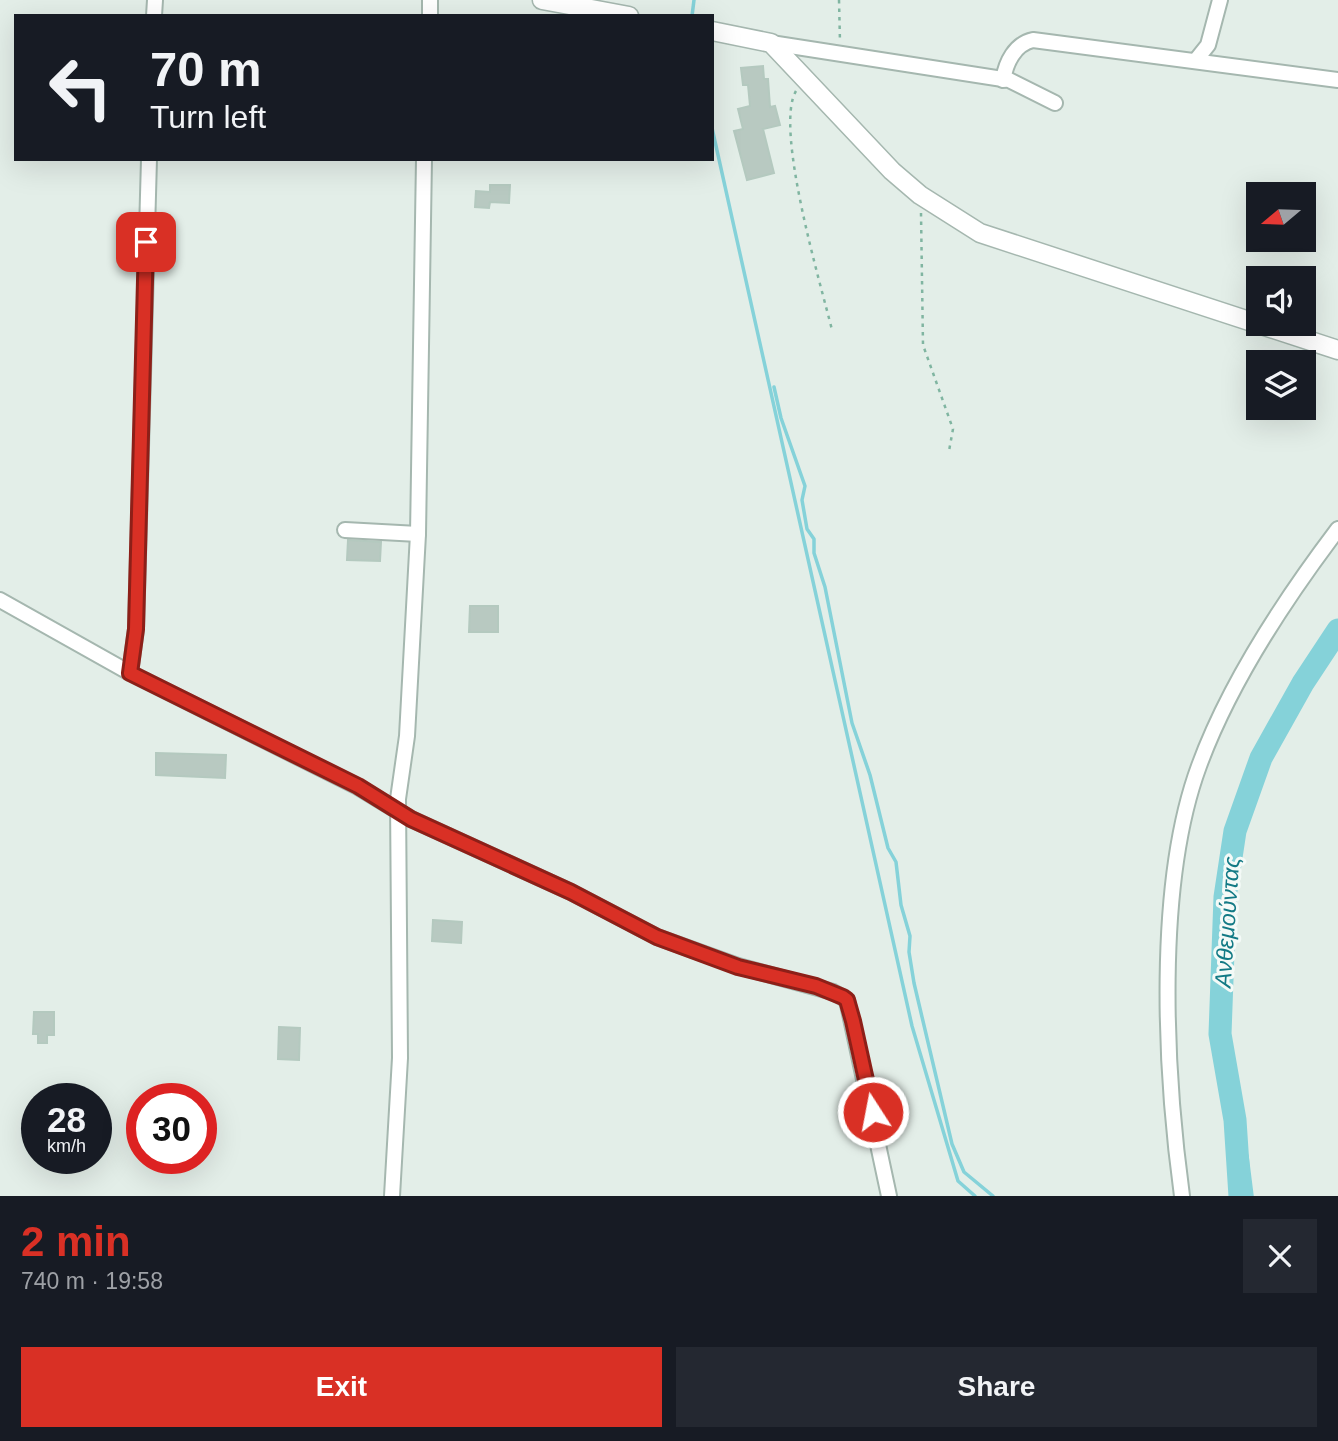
<!DOCTYPE html>
<meta charset="utf-8">
<style>
:root{--surface:#171b24;--page:#242831;--text:#f1f3f6;--muted:#9ea1a6;--accent:#d93025}
body{margin:0;font-family:Arial,sans-serif;background:var(--page);color:var(--text);height:100vh;display:flex;flex-direction:column;font-size:26px;white-space:nowrap}
*{box-sizing:border-box;margin:0}
p{font-size:23px;color:var(--muted)}
.icon{flex:none;width:38px;height:38px;fill:none;stroke:currentColor;stroke-width:2;stroke-linecap:round;stroke-linejoin:round}
.map{position:relative;height:1196px;overflow:hidden}
.side{display:flex;flex-direction:column;background:var(--surface);flex:1}
.side>*{flex:none}
.hud{position:absolute;left:14px;top:14px;width:700px;height:147px;border-radius:0px;box-shadow:0 7px 28px #0002;background:#171b24;color:var(--text);overflow:hidden}
.needle{width:46px;rotate:251deg}
.tools{position:absolute;left:1246px;top:182px;display:grid;gap:14px}
.tools a{display:grid;place-items:center;width:70px;height:70px;border-radius:0px;background:var(--surface);box-shadow:0 7px 28px #0002;font-size:35px}
.speed{position:absolute;left:21px;top:1083px;display:flex;gap:14px;font-size:35px;font-weight:700;text-align:center}
.speed>*{display:grid;place-content:center;width:91px;height:91px;border-radius:50%;background:var(--surface);box-shadow:0 7px 28px #0002;line-height:1}
.speed small{font-size:18px;font-weight:400}
.speed .limit{border:10px solid #d22;background:#fff;color:#111}
.pin{position:absolute;display:grid;place-items:center;width:60px;height:60px;color:#fff;margin:-30px;border-radius:14px;box-shadow:0 4px 10px #0006}
.me{position:absolute;width:77px;margin:-38px;rotate:349deg;stroke-linejoin:round;filter:drop-shadow(0 0 5px #0008)}
.turn{display:flex;align-items:center;gap:24px;height:147px;padding:0 21px;font-size:32px}
.turn .icon{width:91px;height:91px;stroke-width:2.5}
.turn b{display:block;font-size:49px;line-height:60px}
.round{display:grid;place-items:center;flex:none;width:74px;height:74px;border-radius:0px;background:var(--page)}
.headline{display:flex;align-items:center;justify-content:space-between;height:119px;padding:0 21px}
h1{font-size:42px;font-weight:600;line-height:52px;color:var(--accent)}
.action{display:flex;gap:14px;margin-top:auto;padding:14px 21px}
.action a{flex:1;height:80px;border-radius:0px;background:var(--accent);color:#fff;font-size:28px;font-weight:600;line-height:80px;text-align:center}
.action a+a{background:var(--page);color:var(--text)}
.map>svg:first-child{display:block}
.lines{fill:none;stroke-linecap:round;stroke-linejoin:round}
.stream{stroke:#85d2d9;stroke-width:3.5}
.river{stroke:#85d2d9;stroke-width:23}
.building{fill:#b8c9c1;stroke:#b4c9bf;stroke-width:2}
.minor-casing{stroke:#a5b7af;stroke-width:18}
.tertiary-casing{stroke:#a5b7af;stroke-width:21}
.path{stroke:#80b5a1;stroke-width:2.5;stroke-dasharray:3.5 5;stroke-linecap:butt}
.minor{stroke:#fff;stroke-width:14}
.tertiary{stroke:#fff;stroke-width:18}
.route-casing{stroke:#8d1f18;stroke-width:18}
.route{stroke:#d93025;stroke-width:12}
.labels{text-anchor:middle;dominant-baseline:central;stroke-width:6;stroke-linejoin:round;paint-order:stroke}
.water-label{font-size:23px;font-style:italic;fill:#137a85;stroke:#f4faf7}
</style>
<div class="map">
<svg width="1338" height="1196" viewBox="0 0 1338 1196">
<rect width="100%" height="100%" fill="#e3eee8"/>
<g class="lines">
<!-- stream -->
<g class="stream">
<polyline points="692,16 694,0"/>
<polyline points="712,128 912,1026 958,1181 975,1196"/>
<polyline points="774,387 781,418 805,486 802,500 807,529 814,539 814,553 825,587 852,723 870,775 888,848 896,862 901,905 910,936 909,952 914,983 952,1144 964,1172 993,1196"/>
<polyline points="1235,1120 1247,1156 1252,1196"/>
</g>
<!-- river -->
<polyline class="river" points="1240,1196 1235,1120 1220,1034 1225,897 1235,831 1261,758 1303,683 1338,630"/>
</g>
<!-- building -->
<g class="building">
<polygon points="763,66 764,79 768,79 770,107 775,106 780,125 763,129 774,173 747,180 734,131 743,129 738,109 750,106 748,85 743,85 741,68"/>
<polygon points="490,185 510,185 509,203 490,202 489,208 475,207 476,191 490,192"/>
<polygon points="348,540 381,542 380,561 347,560"/>
<polygon points="470,606 498,606 498,632 469,632"/>
<polygon points="156,753 226,755 225,778 156,775"/>
<polygon points="433,920 462,922 461,943 432,941"/>
<polygon points="34,1012 54,1012 54,1035 47,1035 47,1043 38,1043 38,1034 33,1034"/>
<polygon points="279,1027 300,1028 299,1060 278,1059"/>
</g>
<g class="lines">
<defs>
<g id="minor">
<polyline points="154,16 155,0"/>
<polyline points="430,16 430,0"/>
<polyline points="771,43 1009,80 1055,103"/>
<polyline points="1196,60 1208,45 1220,0"/>
<path d="M1003 80C1006 62 1015 44 1033 40L1338 80"/>
<polyline points="345,530 418,534"/>
<polyline points="0,600 130,673 358,787 411,819 571,892 657,937 738,966 833,992 847,1000 889,1196"/>
<polyline points="130,673 136,629 149,159"/>
<polyline points="392,1196 400,1058 398,799 407,736 418,534 424,159"/>
<path d="M1182 1196C1165 1071 1155 885 1199 766 1229 684 1285 599 1338 529"/>
</g>
<g id="tertiary">
<polyline points="542,0 629,16"/>
<polyline points="712,31 771,43 892,171 920,195 980,233 1338,350"/>
</g>
</defs>
<!-- minor casing -->
<use href="#minor" class="minor-casing"/>
<!-- tertiary casing -->
<use href="#tertiary" class="tertiary-casing"/>
<!-- path -->
<g class="path">
<polyline points="839,0 840,42"/>
<path d="M796 91C774 128 821 285 832 330"/>
<polyline points="921,213 923,345 953,429 949,451"/>
</g>
<!-- minor -->
<use href="#minor" class="minor"/>
<!-- tertiary -->
<use href="#tertiary" class="tertiary"/>
</g>
<g class="lines">
<defs>
<polyline id="route" points="146,242 136,629 130,673 358,786 411,819 571,892 657,937 738,967 816,986 843,997 847,1000 853,1021 873,1112"/>
</defs>
<!-- route casing -->
<use href="#route" class="route-casing"/>
<!-- route -->
<use href="#route" class="route"/>
</g>
<g class="labels">
<!-- water labels -->
<g class="water-label">
<text transform="translate(1227 922) rotate(-86)">Ανθεμούντας</text>
</g>
</g>
</svg>
<div class="tools">
<a><svg class="needle" viewBox="-14 -14 28 28"><path d="M0-13l5 13h-10z" fill="#e53935"/><path d="M0 13l5-13h-10z" fill="#9ea1a6"/></svg></a>
<a><svg class="icon" aria-label="sound" viewBox="0 0 24 24"><path d="M4 9h4l5-4v14l-5-4H4zM17 9q2 3 0 6"/></svg></a>
<a><svg class="icon" aria-label="layers" viewBox="0 0 24 24"><path d="M12 4l9 5-9 5-9-5zM3 14l9 5 9-5"/></svg></a>
</div>
<div class="speed"><div>28<small>km/h</small></div><div class="limit">30</div></div>
<div class="pin" style="left:146px;top:242px;background:#d93025"><svg class="icon" aria-label="arrive" viewBox="0 0 24 24"><path d="M6 21V4h12l-3 4 3 4H6"/></svg></div>
<svg class="me" style="left:873px;top:1112px" viewBox="-20 -20 40 40"><circle r="17" fill="#d93025" stroke="#fff" stroke-width="3"/><path d="M0-11L8 9 0 5-8 9z" fill="#fff"/></svg>
<div class="hud">
<div class="turn"><svg class="icon" aria-label="left" viewBox="0 0 24 24"><path d="M17 20v-9H6M10 6l-5 5 5 5"/></svg><div><b>70 m</b>Turn left</div></div>
</div>
</div>
<section class="side">
<div class="headline"><div><h1>2 min</h1><p>740 m · 19:58</p></div><a class="round"><svg class="icon" aria-label="close" viewBox="0 0 24 24"><path d="M6 6l12 12M18 6L6 18"/></svg></a></div>
<div class="action"><a>Exit</a><a>Share</a></div>
</section>
